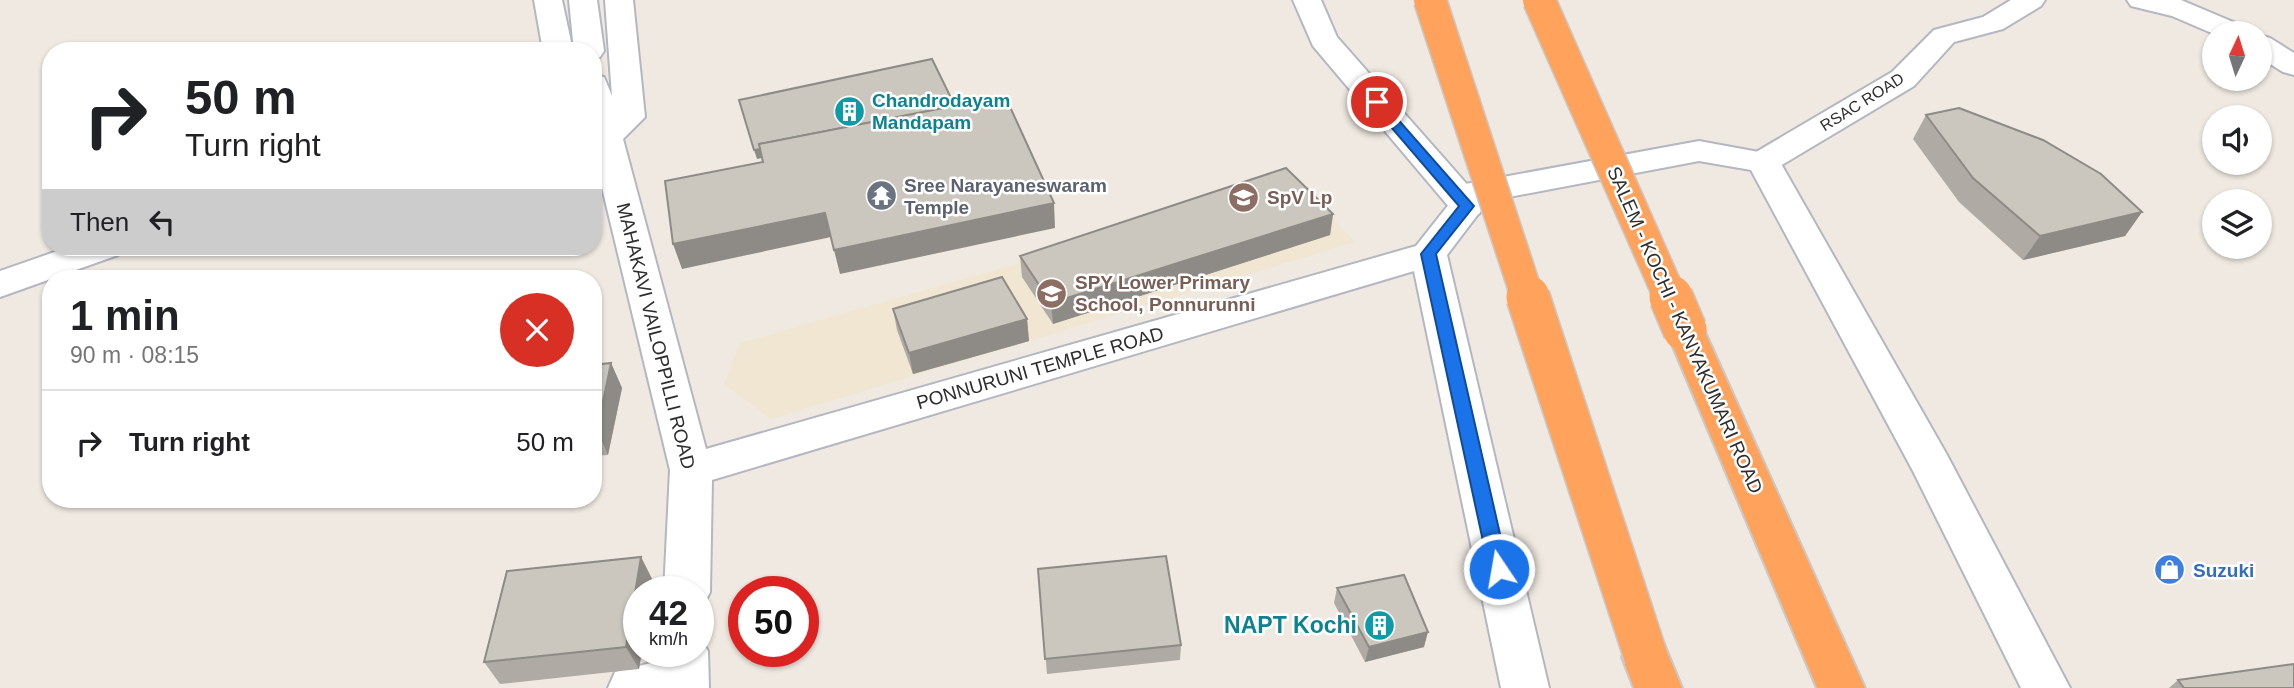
<!DOCTYPE html>
<meta charset="utf-8">
<style>
:root{--surface:#fff;--page:#f6f6f6;--text:#202124;--muted:#757577;--line:#e0e0e0}
body{margin:0;font-family:Helvetica,sans-serif;background:var(--page);color:var(--text);height:100vh;display:flex;flex-direction:column;font-size:26px;white-space:nowrap}
*{box-sizing:border-box;margin:0}
p{font-size:23px;color:var(--muted)}
.icon{flex:none;width:38px;height:38px;fill:none;stroke:currentColor;stroke-width:2;stroke-linecap:round;stroke-linejoin:round}
.map{position:relative;flex:1;overflow:hidden}
.side{position:absolute;left:42px;top:270px;width:560px;height:238px;display:flex;flex-direction:column;background:var(--surface);border-radius:28px;box-shadow:0 2px 5px #0004}
.side>*{flex:none}
.hud{position:absolute;left:42px;top:42px;width:560px;height:214px;border-radius:28px;box-shadow:0 2px 5px #0004;background:#fff;color:var(--text);overflow:hidden}
.needle{width:46px;rotate:4deg}
.fabs{position:absolute;left:2202px;top:21px;display:grid;gap:14px}
.fabs a{display:grid;place-items:center;width:70px;height:70px;border-radius:50%;background:var(--surface);box-shadow:0 2px 5px #0004;font-size:35px}
.speed{position:absolute;left:623px;top:576px;display:flex;gap:14px;font-size:35px;font-weight:700;text-align:center}
.speed>*{display:grid;place-content:center;width:91px;height:91px;border-radius:50%;background:var(--surface);box-shadow:0 2px 5px #0004;line-height:1}
.speed small{font-size:18px;font-weight:400}
.speed .limit{border:10px solid #d22;background:#fff;color:#111}
.pin{position:absolute;display:grid;place-items:center;width:60px;height:60px;color:#fff;margin:-30px;border:4px solid #fff;border-radius:50%;box-shadow:0 2px 7px #0007}
.me{position:absolute;width:77px;margin:-38px;rotate:348deg;stroke-linejoin:round;filter:drop-shadow(0 0 5px #0008)}
.turn{display:flex;align-items:center;gap:24px;height:147px;padding:0 28px;font-size:32px}
.turn .icon{width:91px;height:91px;stroke-width:2.5}
.turn b{display:block;font-size:49px;line-height:60px}
.then{display:flex;align-items:center;height:66px;padding:0 28px;background:#0003;gap:14px;font-size:26px}
.round{display:grid;place-items:center;flex:none;width:74px;height:74px;border-radius:37px;background:var(--page)}
.headline{display:flex;align-items:center;justify-content:space-between;height:119px;padding:0 28px}
h1{font-size:42px;font-weight:600;line-height:52px}
ul{padding:0;list-style:none}
li{display:flex;align-items:center;gap:21px;height:105px;padding:0 28px;border-top:2px solid var(--line)}
li div{flex:1}
li b{display:block;font-size:26px}
li em{font-style:normal}
.map>svg:first-child{display:block}
.education{fill:#f0e6d1}
.lines{fill:none;stroke-linecap:round;stroke-linejoin:round}
.street-casing{stroke:#b4b7c1;stroke-width:4}
.secondary-casing{stroke:#b4b7c1;stroke-width:4}
.highway-casing{stroke:#c9c9c9;stroke-width:4}
.street{fill:#fff;fill-rule:evenodd}
.secondary{fill:#fff;fill-rule:evenodd}
.highway{fill:#ffa35c;fill-rule:evenodd}
.highway-bridge-far1-casing{stroke:#c9c9c9;stroke-width:35;stroke-linecap:butt}
.highway-bridge-casing{stroke:#c9c9c9;stroke-width:46;stroke-linecap:butt}
.highway-bridge-far1{stroke:#ffa35c;stroke-width:32}
.highway-bridge{stroke:#ffa35c;stroke-width:43}
.wall{fill:#afaba4}
.shaded-wall{fill:#8e8b86}
.building{fill:#cbc7bf;stroke:#8e8b86;stroke-width:2}
.route{fill:#1a73e8;stroke:#114b97;stroke-width:2}
.labels{text-anchor:middle;dominant-baseline:central;stroke-width:5;stroke-linejoin:round;paint-order:stroke}
.far-street-label{font-size:16px;fill:#2e2e2e;stroke:#fff}
.culture-label{font-size:19px;font-weight:bold;fill:#0d838f;stroke:#fff;text-anchor:start}
.worship-label{font-size:19px;font-weight:bold;fill:#5b616d;stroke:#fff;text-anchor:start}
.education-label{font-size:19px;font-weight:bold;fill:#785e54;stroke:#fff;text-anchor:start}
.street-label{font-size:19px;fill:#2e2e2e;stroke:#fff}
.shop-label{font-size:19px;font-weight:bold;fill:#366cbe;stroke:#fff;text-anchor:start}
.near-culture-label{font-size:23px;font-weight:bold;fill:#0d838f;stroke:#fff;text-anchor:end}
</style>
<div class="map">
<svg width="2294" height="688" viewBox="0 0 2294 688">
<rect width="100%" height="100%" fill="#efe9e1"/>
<!-- education -->
<polygon class="education" points="1299,183 1355,242 771,419 724,384 740,343"/>
<g class="lines">
<defs>
<g id="street">
<polygon points="1293,0 1321,0 1337,37 1479,198 1484,206 1479,214 1467,217 1455,214 1313,46"/>
<polygon points="2011,0 2045,0 2041,6 2003,29 1954,42 1914,86 1775,169 1763,172 1751,169 1746,162 1751,155 1892,72 1934,30 1983,17"/>
<polygon points="2127,0 2181,0 2245,27 2250,33 2214,34 2172,16 2131,6"/>
<polygon points="2259,35 2270,38 2294,53 2294,75 2283,72 2259,57"/>
<polygon points="69,247 123,247 118,255 0,297 0,271"/>
<polygon points="683,655 700,662 707,677 702,688 608,688 615,672"/>
</g>
<g id="secondary">
<polygon points="534,0 562,0 573,51 543,51"/>
<polygon points="569,0 597,0 604,51 600,57 593,59 593,51 574,51"/>
<polygon points="605,0 633,0 645,117 623,139 706,449 1416,246 1465,184 1699,141 1775,155 1780,162 1947,455 2070,688 2021,688 1913,471 1751,170 1699,161 1488,201 1447,255 1549,688 1501,688 1414,271 712,480 710,592 703,606 698,608 698,592 664,592 670,470 593,150 593,75 604,77 612,96"/>
<polygon points="698,635 708,651 709,688 661,688 660,651 698,651"/>
</g>
<g id="highway">
<polygon points="1685,316 1698,320 1704,330 1865,688 1817,688 1666,330 1672,320"/>
<polygon points="1646,636 1663,642 1682,688 1634,688 1622,657 1629,642"/>
</g>
</defs>
<!-- street casing -->
<use href="#street" class="street-casing"/>
<!-- secondary casing -->
<use href="#secondary" class="secondary-casing"/>
<!-- highway casing -->
<use href="#highway" class="highway-casing"/>
<!-- street -->
<use href="#street" class="street"/>
<!-- secondary -->
<use href="#secondary" class="secondary"/>
<!-- highway -->
<use href="#highway" class="highway"/>
<defs>
<g id="highway-bridge-far1">
<polyline points="1430,0 1528,299"/>
<polyline points="1539,0 1671,299"/>
</g>
<g id="highway-bridge">
<polyline points="1528,297 1646,657"/>
<polyline points="1671,297 1685,330"/>
</g>
</defs>
<!-- highway-bridge-far1 casing -->
<use href="#highway-bridge-far1" class="highway-bridge-far1-casing"/>
<!-- highway-bridge casing -->
<use href="#highway-bridge" class="highway-bridge-casing"/>
<!-- highway-bridge-far1 -->
<use href="#highway-bridge-far1" class="highway-bridge-far1"/>
<!-- highway-bridge -->
<use href="#highway-bridge" class="highway-bridge"/>
</g>
<!-- wall -->
<g class="wall">
<polygon points="1926,115 2142,212 2125,236 2023,260 1959,202 1913,139"/>
<polygon points="1333,214 1330,235 1053,324 1022,277 1020,256"/>
<polygon points="893,309 1027,319 1029,341 913,374 897,330"/>
<polygon points="611,363 622,388 608,455 593,456 593,365"/>
<polygon points="641,557 653,581 651,592 639,592 639,651 642,651 639,669 500,684 484,662"/>
<polygon points="1038,569 1181,645 1180,660 1047,674"/>
<polygon points="1337,588 1424,647 1365,662 1334,603"/>
<polygon points="2178,680 2294,688 2169,688"/>
</g>
<!-- shaded-wall -->
<g class="shaded-wall">
<polygon points="956,114 757,159 754,150"/>
<polygon points="1054,203 1055,228 840,274 834,250"/>
<polygon points="2142,212 2125,236 2023,260 2040,236"/>
<polygon points="825,213 831,237 682,269 673,244"/>
<polygon points="1333,214 1330,235 1053,324 1051,303"/>
<polygon points="1027,319 1029,341 913,374 909,353"/>
<polygon points="611,363 622,388 608,455 597,430"/>
<polygon points="641,557 653,581 651,592 639,592 639,651 642,651 639,669 626,647"/>
<polygon points="1428,632 1424,647 1365,662 1369,647"/>
</g>
<!-- building -->
<g class="building">
<polygon points="932,59 955,106 759,144 761,149 754,150 739,100"/>
<polygon points="1005,96 1054,203 834,250 825,213 673,244 665,181 763,162 759,144"/>
<polygon points="1959,108 2043,140 2101,174 2142,212 2040,236 1973,178 1926,115"/>
<polygon points="1286,168 1333,214 1051,303 1020,256"/>
<polygon points="1002,277 1027,319 909,353 893,309"/>
<polygon points="611,363 597,430 593,431 593,365"/>
<polygon points="1166,556 1181,645 1045,659 1038,569"/>
<polygon points="641,557 626,647 484,662 507,571"/>
<polygon points="1404,575 1428,632 1369,647 1337,588"/>
<polygon points="2294,664 2294,688 2184,688 2178,680"/>
</g>
<!-- route -->
<polygon class="route" points="1377,98 1381,100 1474,206 1436,254 1508,569 1505,575 1499,577 1492,575 1489,569 1421,254 1459,206 1372,105 1372,100"/>
<!-- icons -->
<defs>
<symbol id="building-disc" viewBox="-11 -11 22 22"><circle r="9.5" fill="#0f9aa8" stroke="#fff"/><path d="M-4-6H4V6H1V3H-1V6H-4ZM-2.5-4.3h1.7v1.8h-1.7ZM.8-4.3h1.7v1.8H.8ZM-2.5-1h1.7V.8h-1.7ZM.8-1h1.7V.8H.8Z" fill="#fff"/></symbol>
<symbol id="temple-disc" viewBox="-11 -11 22 22"><circle r="9.5" fill="#6b7280" stroke="#fff"/><path d="M0-6L5-2H3V0L6.5 2.5H4V6H1.5V3h-3V6H-4V2.5H-6.5L-3 0V-2H-5Z" fill="#fff"/></symbol>
<symbol id="school-disc" viewBox="-11 -11 22 22"><circle r="9.5" fill="#8d6e63" stroke="#fff"/><path d="M0-5L7-2L0 1L-7-2ZM-4 1L0 2.5L4 1V4Q0 6-4 4Z" fill="#fff"/></symbol>
<symbol id="shop-disc" viewBox="-11 -11 22 22"><circle r="9.5" fill="#3f7fe0" stroke="#fff"/><path d="M-5-2.5h2.3a2.7 3.5 0 0 1 5.4 0H5L5.5 6h-11ZM-1.5-2.5h3a1.5 2.3 0 0 0-3 0Z" fill="#fff"/></symbol>
</defs>
<g fill-rule="evenodd">
<use href="#building-disc" x="832" y="94" width="35" height="35"/>
<use href="#temple-disc" x="864" y="178" width="35" height="35"/>
<use href="#school-disc" x="1226" y="180" width="35" height="35"/>
<use href="#school-disc" x="1034" y="276" width="35" height="35"/>
<use href="#shop-disc" x="2152" y="552" width="35" height="35"/>
<use href="#building-disc" x="1362" y="608" width="35" height="35"/>
</g>
<g class="labels">
<!-- far-street labels -->
<g class="far-street-label">
<text transform="translate(1862 102) rotate(-32)">RSAC ROAD</text>
</g>
<!-- culture labels -->
<g class="culture-label">
<text x="872" y="100">Chandrodayam<tspan x="872" dy="22">Mandapam</tspan></text>
</g>
<!-- worship labels -->
<g class="worship-label">
<text x="904" y="185">Sree Narayaneswaram<tspan x="904" dy="22">Temple</tspan></text>
</g>
<!-- education labels -->
<g class="education-label">
<text x="1267" y="197">SpV Lp</text>
<text x="1075" y="282">SPY Lower Primary<tspan x="1075" dy="22">School, Ponnurunni</tspan></text>
</g>
<!-- street labels -->
<g class="street-label">
<text transform="translate(1685 330) rotate(66)">SALEM - KOCHI - KANYAKUMARI ROAD</text>
<text transform="translate(656 336) rotate(76)">MAHAKAVI VAILOPPILLI ROAD</text>
<text transform="translate(1040 368) rotate(-16)">PONNURUNI TEMPLE ROAD</text>
</g>
<!-- shop labels -->
<g class="shop-label">
<text x="2193" y="570">Suzuki</text>
</g>
<!-- near-culture labels -->
<g class="near-culture-label">
<text x="1357" y="625">NAPT Kochi</text>
</g>
</g>
</svg>
<div class="fabs">
<a><svg class="needle" viewBox="-14 -14 28 28"><path d="M0-13l5 13h-10z" fill="#e53935"/><path d="M0 13l5-13h-10z" fill="#757577"/></svg></a>
<a><svg class="icon" aria-label="sound" viewBox="0 0 24 24"><path d="M4 9h4l5-4v14l-5-4H4zM17 9q2 3 0 6"/></svg></a>
<a><svg class="icon" aria-label="layers" viewBox="0 0 24 24"><path d="M12 4l9 5-9 5-9-5zM3 14l9 5 9-5"/></svg></a>
</div>
<div class="speed"><div>42<small>km/h</small></div><div class="limit">50</div></div>
<div class="pin" style="left:1377px;top:102px;background:#d93025"><svg class="icon" aria-label="arrive" viewBox="0 0 24 24"><path d="M6 21V4h12l-3 4 3 4H6"/></svg></div>
<svg class="me" style="left:1499px;top:569px" viewBox="-20 -20 40 40"><circle r="17" fill="#1a73e8" stroke="#fff" stroke-width="3"/><path d="M0-11L8 9 0 5-8 9z" fill="#fff"/></svg>
<div class="hud">
<div class="turn"><svg class="icon" aria-label="right" viewBox="0 0 24 24"><path d="M7 20v-9h11M14 6l5 5-5 5"/></svg><div><b>50 m</b>Turn right</div></div>
<div class="then">Then<svg class="icon" aria-label="left" viewBox="0 0 24 24"><path d="M17 20v-9H6M10 6l-5 5 5 5"/></svg></div>
</div>
<section class="side">
<div class="headline"><div><h1>1 min</h1><p>90 m · 08:15</p></div><a class="round" style="background:#d93025;color:#fff"><svg class="icon" aria-label="close" viewBox="0 0 24 24"><path d="M6 6l12 12M18 6L6 18"/></svg></a></div>
<ul>
<li><svg class="icon" aria-label="right" viewBox="0 0 24 24"><path d="M7 20v-9h11M14 6l5 5-5 5"/></svg><div><b>Turn right</b></div><em>50 m</em></li>
</ul>
</section>
</div>
